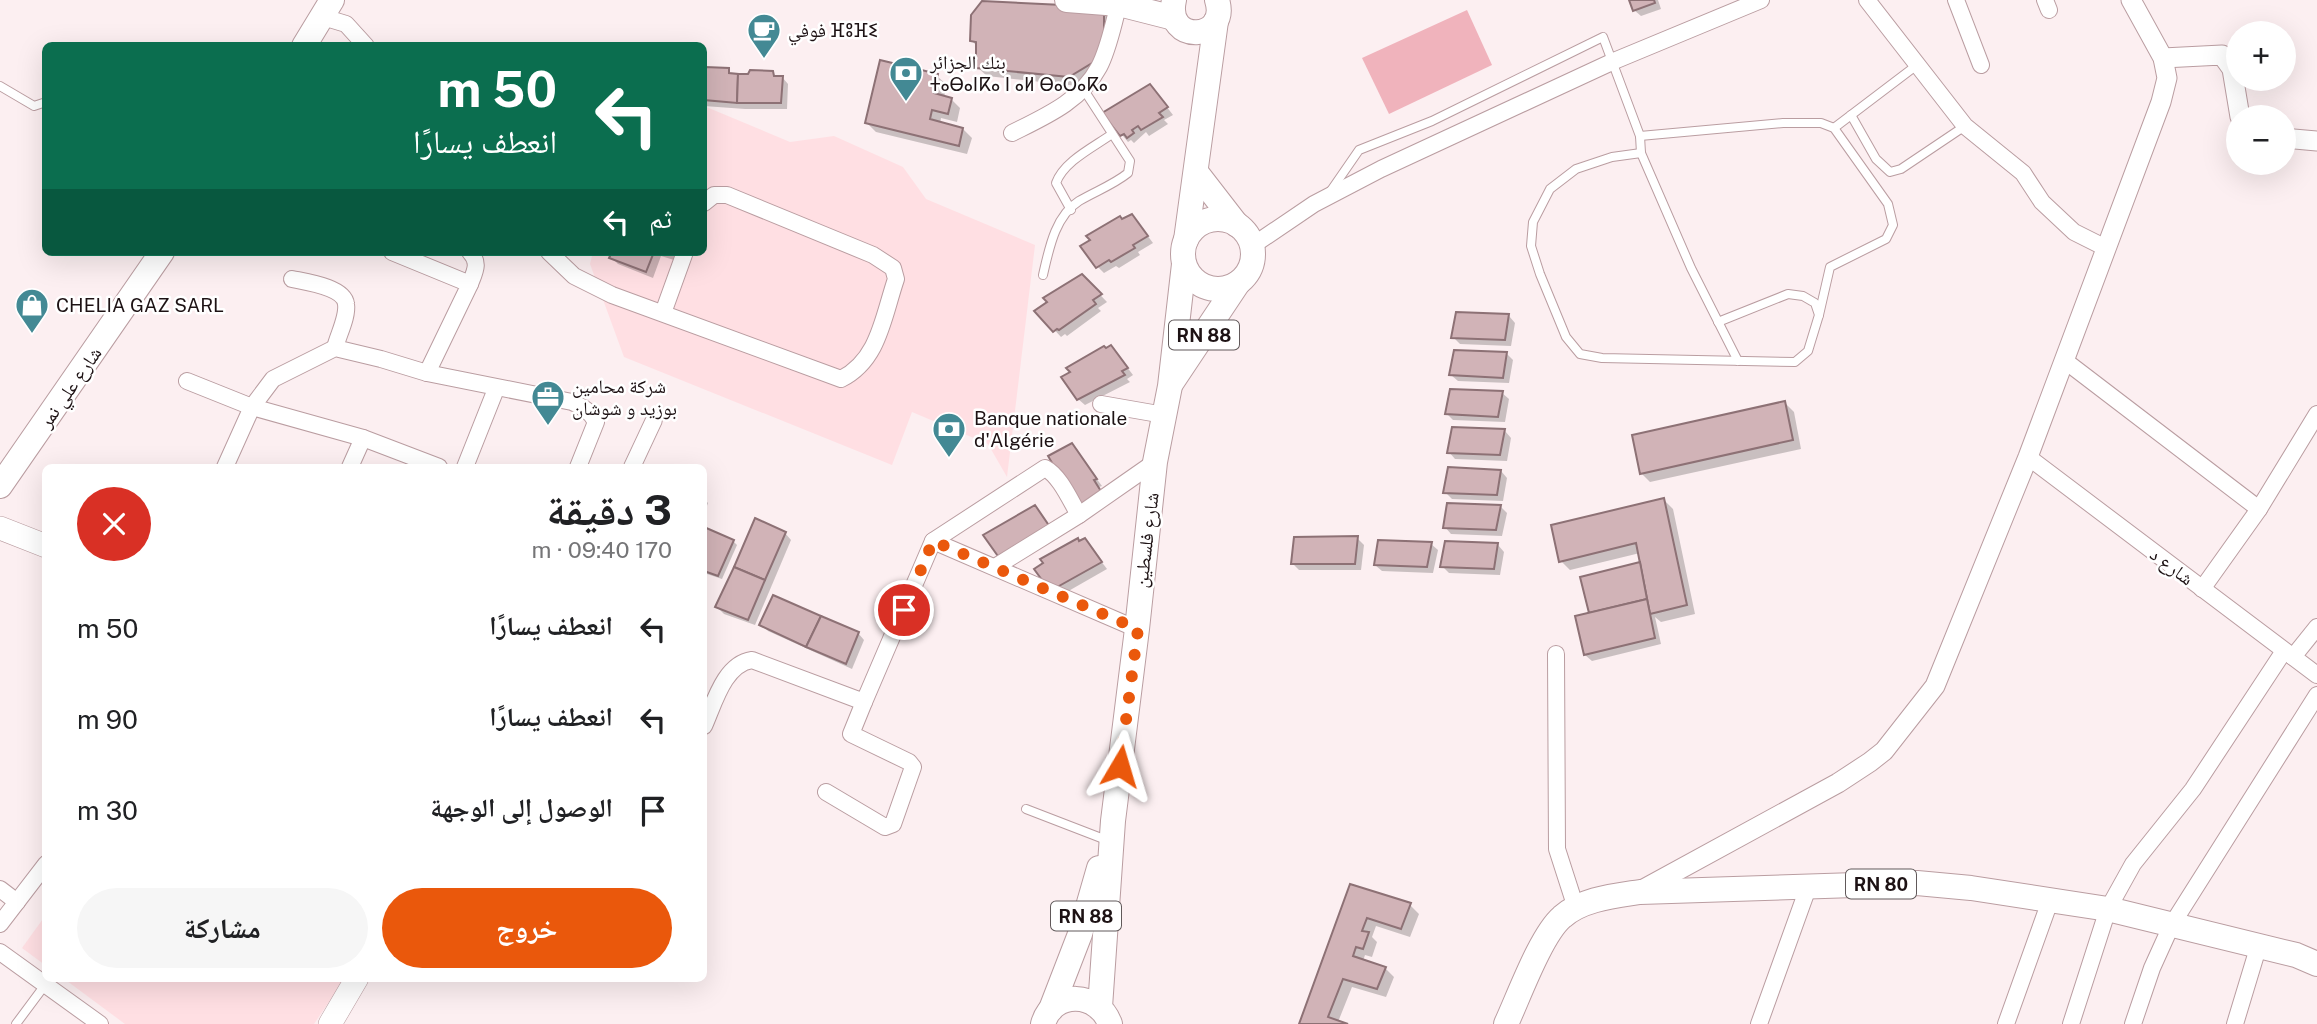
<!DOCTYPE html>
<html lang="ar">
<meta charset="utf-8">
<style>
:root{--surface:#fff;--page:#f6f6f6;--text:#202124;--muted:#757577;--accent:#ea580c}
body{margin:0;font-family:"Public Sans","Noto Naskh Arabic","Noto Sans Tifinagh",sans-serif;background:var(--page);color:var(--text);direction:rtl;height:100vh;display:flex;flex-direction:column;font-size:26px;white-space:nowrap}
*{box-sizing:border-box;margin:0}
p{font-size:23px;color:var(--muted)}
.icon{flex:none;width:38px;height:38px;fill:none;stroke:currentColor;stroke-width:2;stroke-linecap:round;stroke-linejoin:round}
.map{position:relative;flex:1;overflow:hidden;direction:ltr}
.sheet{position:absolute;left:42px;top:464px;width:665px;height:518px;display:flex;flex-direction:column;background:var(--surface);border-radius:10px;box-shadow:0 7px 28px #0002;direction:rtl}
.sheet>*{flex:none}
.top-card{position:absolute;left:42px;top:42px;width:665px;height:214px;border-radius:10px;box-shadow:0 7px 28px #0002;direction:rtl;background:#0b6e4f;color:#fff;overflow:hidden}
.fabs{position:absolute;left:2226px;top:21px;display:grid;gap:14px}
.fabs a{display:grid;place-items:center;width:70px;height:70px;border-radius:50%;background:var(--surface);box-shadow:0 7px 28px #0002;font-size:35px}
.pin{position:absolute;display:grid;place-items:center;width:60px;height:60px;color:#fff;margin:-30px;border:4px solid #fff;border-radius:50%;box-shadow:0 2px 7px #0007}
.me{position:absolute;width:77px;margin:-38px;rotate:7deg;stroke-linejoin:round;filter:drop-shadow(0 0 5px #0008)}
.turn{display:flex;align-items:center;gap:24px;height:147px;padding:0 35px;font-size:32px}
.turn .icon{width:91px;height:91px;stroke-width:2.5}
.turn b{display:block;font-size:49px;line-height:60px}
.then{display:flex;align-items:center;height:66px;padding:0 35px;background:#0003;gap:14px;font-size:26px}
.round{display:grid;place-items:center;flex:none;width:74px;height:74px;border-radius:37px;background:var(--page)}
.headline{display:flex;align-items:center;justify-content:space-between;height:119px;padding:0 35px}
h1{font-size:42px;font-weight:700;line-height:52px}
.primary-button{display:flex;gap:14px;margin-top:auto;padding:14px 35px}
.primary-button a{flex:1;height:80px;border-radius:42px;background:var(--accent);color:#fff;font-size:28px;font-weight:700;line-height:80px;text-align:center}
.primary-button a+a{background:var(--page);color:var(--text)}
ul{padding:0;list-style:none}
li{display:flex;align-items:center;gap:21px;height:91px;padding:0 35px}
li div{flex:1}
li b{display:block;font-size:26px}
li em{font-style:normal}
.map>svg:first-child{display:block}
.built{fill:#ffdfe3}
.green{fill:#f0b3bc}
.shadow{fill:#0003}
.building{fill:#d1b3b7;stroke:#8d7175;stroke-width:2}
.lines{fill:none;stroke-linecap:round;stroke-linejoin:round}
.service-casing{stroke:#ba9da1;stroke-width:10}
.minor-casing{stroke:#ba9da1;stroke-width:18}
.tertiary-casing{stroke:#ba9da1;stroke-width:21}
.secondary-casing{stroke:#ba9da1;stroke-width:24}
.primary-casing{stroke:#ba9da1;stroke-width:26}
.service{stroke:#fff;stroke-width:8}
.minor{stroke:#fff;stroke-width:16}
.tertiary{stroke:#fff;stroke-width:19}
.secondary{stroke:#fff;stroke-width:23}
.primary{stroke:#fff;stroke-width:24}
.route{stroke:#ea580c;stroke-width:12;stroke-dasharray:0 21.6}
.labels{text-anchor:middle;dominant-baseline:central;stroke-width:5;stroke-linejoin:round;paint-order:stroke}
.shield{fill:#fff;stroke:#61595a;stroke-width:2}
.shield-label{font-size:18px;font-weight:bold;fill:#1d1214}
.poi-label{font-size:19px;fill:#1d1214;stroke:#fff;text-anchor:start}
.street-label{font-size:19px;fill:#1d1214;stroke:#fff}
</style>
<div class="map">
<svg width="2317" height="1024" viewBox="0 0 2317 1024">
<rect width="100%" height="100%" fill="#fceff1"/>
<!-- built -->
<g class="built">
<polygon points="704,106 790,142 834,136 903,167 926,199 1035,245 1007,477 988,444 912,412 892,465 624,357 590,264 593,252 704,252"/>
<polygon points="45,916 45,965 22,948"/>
<polygon points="63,978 345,978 314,1024 125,1024"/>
</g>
<!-- green -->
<polygon class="green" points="1467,10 1492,65 1389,114 1362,58"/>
<!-- shadow -->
<g class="shadow">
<polygon points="1631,0 1658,0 1661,9 1641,16 1634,10"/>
<polygon points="1104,9 1113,18 1112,45 1078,86 987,76 977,67 978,47 972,41"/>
<polygon points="728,70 733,75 750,76 772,73 778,78 782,77 788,84 787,109 745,109 704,106 704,73"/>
<polygon points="937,76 947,85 944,97 951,99 960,108 957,122 941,118 940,124 963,129 972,138 967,154 876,132 867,123"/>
<polygon points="1156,93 1173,115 1164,120 1168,124 1149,136 1146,132 1134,143 1131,140 1128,142 1105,114"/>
<polygon points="1138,223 1153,243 1138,252 1140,255 1119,268 1116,266 1104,273 1097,266"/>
<polygon points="613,252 678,252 674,260 661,256 653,278 618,264 611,257"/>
<polygon points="1082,276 1107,302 1098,308 1101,311 1067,336 1065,334 1061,337 1037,311"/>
<polygon points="1509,316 1515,323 1511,346 1460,344 1453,337"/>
<polygon points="1117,354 1133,375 1127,379 1130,382 1085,405 1078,399"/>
<polygon points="1507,354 1513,360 1509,383 1458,381 1451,375"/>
<polygon points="1502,393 1509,399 1505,422 1453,420 1447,414"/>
<polygon points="1785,403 1794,412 1801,449 1650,482 1641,473"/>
<polygon points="1505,431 1511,438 1507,461 1455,459 1449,452"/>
<polygon points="1072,446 1102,486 1099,487 1109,503 1056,465"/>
<polygon points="1501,471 1507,478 1503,501 1452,499 1445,492"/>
<polygon points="704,499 708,503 704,514"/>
<polygon points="1664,500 1673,509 1695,614 1661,622 1655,617 1661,644 1592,661 1585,655 1591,614 1643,568 1640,553 1570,570 1561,561"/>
<polygon points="1500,506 1507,513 1502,536 1451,534 1445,527"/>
<polygon points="705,530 733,541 737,545 722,579 704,573"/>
<polygon points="785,533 791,540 755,625 724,614 717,607"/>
<polygon points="1357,538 1364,545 1361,570 1299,570 1293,564"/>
<polygon points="1085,540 1107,569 1058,597 1036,569"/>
<polygon points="1431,544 1438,550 1433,573 1382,571 1375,565"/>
<polygon points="1498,545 1504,552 1500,575 1449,573 1442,566"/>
<polygon points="762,625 858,633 864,640 852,669 768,631"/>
<polygon points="1351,887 1410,905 1419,914 1410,937 1376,926 1372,937 1377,942 1372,957 1365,955 1363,961 1385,968 1394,977 1386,997 1352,987 1338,1022 1343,1024 1301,1024"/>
</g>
<!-- building -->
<g class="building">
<polygon points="1629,0 1654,0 1655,3 1633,11"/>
<polygon points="982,1 1104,7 1104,35 1097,60 1069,77 976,68 976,42 970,41 971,15"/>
<polygon points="880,60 938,74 934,93 952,98 948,114 932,110 930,119 963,128 959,146 865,123"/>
<polygon points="705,67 729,68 729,73 738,74 737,103 704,100"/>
<polygon points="750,70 773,71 774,76 783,76 781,103 737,103 738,74 748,74"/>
<polygon points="1150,84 1168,107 1159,113 1163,117 1141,130 1138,126 1132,130 1134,133 1127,138 1124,134 1120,136 1102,113"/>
<polygon points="1132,214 1148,236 1133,245 1135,248 1111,262 1109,260 1096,268 1080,246 1090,240 1086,236 1120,216 1122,219"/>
<polygon points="612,252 654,252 646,272 609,258"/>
<polygon points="1082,274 1102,294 1093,300 1096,304 1059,330 1057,329 1053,332 1034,311 1047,302 1043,298"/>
<polygon points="1456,312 1509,314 1505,340 1451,338"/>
<polygon points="1111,345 1128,368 1122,371 1125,375 1077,400 1061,377 1070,372 1066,368 1104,346 1106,348"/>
<polygon points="1454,350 1507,352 1503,378 1449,375"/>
<polygon points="1450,389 1503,391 1498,417 1445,414"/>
<polygon points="1785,401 1793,440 1640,474 1632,435"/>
<polygon points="1452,427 1505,429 1500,455 1447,453"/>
<polygon points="1072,443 1097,479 1094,480 1104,496 1079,509 1048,456"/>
<polygon points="1448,467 1501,470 1497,495 1443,493"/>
<polygon points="1664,498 1687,605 1650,614 1636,543 1559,562 1551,525"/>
<polygon points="1447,503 1501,505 1496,530 1443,528"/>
<polygon points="1035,505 1052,530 1000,559 983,535"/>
<polygon points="755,518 786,532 765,580 734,567"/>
<polygon points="704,527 734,540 718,576 704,571"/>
<polygon points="1358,536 1355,564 1291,564 1294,537"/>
<polygon points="1078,538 1079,541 1085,538 1102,562 1050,591 1034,569 1043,563 1040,559"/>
<polygon points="1378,540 1432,542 1427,567 1374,565"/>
<polygon points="1445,541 1498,543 1494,569 1440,567"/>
<polygon points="1640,562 1647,599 1589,613 1580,577"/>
<polygon points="734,567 765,580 748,620 715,607"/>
<polygon points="773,595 821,616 806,647 759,625"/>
<polygon points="1647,599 1655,638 1584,655 1575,616"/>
<polygon points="821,616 859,632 846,664 806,647"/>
<polygon points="1350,884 1411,903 1401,929 1367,918 1362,931 1369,932 1363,949 1356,947 1353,956 1386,967 1377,989 1343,979 1328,1017 1348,1024 1299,1024"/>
</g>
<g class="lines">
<defs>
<g id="service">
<polyline points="0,86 34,106 46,102"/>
<polyline points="1851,115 1876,159 1890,172 1901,169 1965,126"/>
<polyline points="1834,128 1917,65"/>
<polyline points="1640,136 1783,123 1821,123 1834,128 1888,204 1893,225 1886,239 1830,267 1819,315"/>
<polyline points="1641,153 1612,157 1576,169 1550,189 1533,222 1531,246 1540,274 1566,337 1580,354 1602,358 1795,362 1808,351 1819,315 1815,303 1803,296 1788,294 1718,322"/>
<polyline points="1330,192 1359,150 1432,121 1603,37 1640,136 1641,153 1691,268 1738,361"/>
<path d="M1071 210 1056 183C1064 161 1094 147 1112 134"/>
<path d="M1043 275C1049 249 1055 216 1079 201 1096 191 1113 185 1128 173L1130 161 1084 90"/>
<polyline points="1026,809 1109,841"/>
<polyline points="16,1024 45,985"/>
</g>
<g id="minor">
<polyline points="1867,0 1965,126 2023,173 2042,202 2074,232 2106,248"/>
<polyline points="1956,0 1981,65"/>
<polyline points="2045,0 2049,10"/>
<polyline points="323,17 346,24 366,46"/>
<path d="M1012 133C1046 116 1081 101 1099 67 1109 48 1113 24 1119 4"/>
<polyline points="1252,246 1314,204 1381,169 1614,61 1761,0"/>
<polyline points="392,252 470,284 427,373"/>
<path d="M470 252C480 263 475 271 470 284"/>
<path d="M549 252 574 276 612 295 841 379C879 360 883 317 896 279L893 268 873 255 727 195H714L704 203"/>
<path d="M292 279C306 282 344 287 346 304 348 317 338 335 335 348"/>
<polyline points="663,313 685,252"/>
<polyline points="2064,360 2259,509"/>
<polyline points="187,381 252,407 363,438 439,467"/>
<polyline points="1101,404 1164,415"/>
<polyline points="2028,457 2317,675"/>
<path d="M225 467 252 407 273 379 335 348 381 359 427 373 572 402C583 407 590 411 596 422L578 467"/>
<polyline points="350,467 363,438"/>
<polyline points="465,467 496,389"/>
<polyline points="632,467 654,420"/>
<polyline points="933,541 1137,629"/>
<polyline points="995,567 1079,515 1155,462"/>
<polyline points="2202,589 2259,509 2317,414"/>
<polyline points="1556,654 1557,849 1576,908"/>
<polyline points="2293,657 2317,627"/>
<path d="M704 726C714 704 724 664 752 660L864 702 933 541 1045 468C1060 476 1070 500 1079 515"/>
<polyline points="826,792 885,827 893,824 913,767 909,762 851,734 864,702"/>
<polyline points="0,889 17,902"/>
<polyline points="0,924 46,864"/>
<polyline points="0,952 100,1024"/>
<polyline points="1759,1024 1809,885"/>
<polyline points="2006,1024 2050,901"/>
<polyline points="2071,1024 2108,909 2133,864 2193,789 2284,651"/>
<polyline points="2133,1024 2152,968 2171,926 2317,695"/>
<polyline points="2235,1024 2258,948"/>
</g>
<g id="tertiary">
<polyline points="2163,58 2222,55 2232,69 2240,117"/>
<polyline points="2284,138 2317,141"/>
<polyline points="1640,891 1838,783 1870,762 1884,751 1935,686 2028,457 2161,102 2167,78 2163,58 2131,0"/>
</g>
<g id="secondary">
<polyline points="0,528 46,546"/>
<polyline points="330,1024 357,978"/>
</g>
<g id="primary">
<polyline points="1067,0 1119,4 1174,18"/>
<path d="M1174 0C1164 45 1230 41 1217 0"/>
<polyline points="304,46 332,0"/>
<polyline points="1196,172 1237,225"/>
<circle cx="1218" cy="254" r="35"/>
<polyline points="1186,240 1216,21"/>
<polyline points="1172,382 1238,283"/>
<polyline points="0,486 162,252"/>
<polyline points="1100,1007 1113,821 1137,629 1155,462 1170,386 1184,264"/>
<polyline points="1051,1009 1080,934 1099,868"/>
<path d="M1043 1024C1053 989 1099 992 1110 1024"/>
<path d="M1506 1024C1519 996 1541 935 1562 917 1582 899 1614 896 1640 892L1917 883 1971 888 2108 909 2296 955 2317 964"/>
</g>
</defs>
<!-- service casing -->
<use href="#service" class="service-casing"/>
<!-- minor casing -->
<use href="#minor" class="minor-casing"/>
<!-- tertiary casing -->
<use href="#tertiary" class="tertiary-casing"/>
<!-- secondary casing -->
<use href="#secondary" class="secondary-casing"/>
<!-- primary casing -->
<use href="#primary" class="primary-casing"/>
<!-- service -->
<use href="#service" class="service"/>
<!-- minor -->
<use href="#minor" class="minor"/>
<!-- tertiary -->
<use href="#tertiary" class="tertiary"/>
<!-- secondary -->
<use href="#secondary" class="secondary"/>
<!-- primary -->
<use href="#primary" class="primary"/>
</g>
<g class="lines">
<!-- route -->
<polyline class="route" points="904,610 933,541 1138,629 1120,766"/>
</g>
<!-- icons -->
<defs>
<symbol id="cafe-pin" viewBox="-11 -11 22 30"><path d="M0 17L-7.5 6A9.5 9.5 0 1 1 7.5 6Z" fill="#438994" stroke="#fff"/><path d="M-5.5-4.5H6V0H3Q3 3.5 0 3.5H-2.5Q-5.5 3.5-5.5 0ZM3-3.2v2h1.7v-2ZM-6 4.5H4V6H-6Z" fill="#fff"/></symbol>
<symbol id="bank-pin" viewBox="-11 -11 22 30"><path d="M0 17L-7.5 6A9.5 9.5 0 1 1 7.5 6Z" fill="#438994" stroke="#fff"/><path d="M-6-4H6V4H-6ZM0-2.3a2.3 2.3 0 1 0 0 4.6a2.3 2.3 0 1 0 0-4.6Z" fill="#fff"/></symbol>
<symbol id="shop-pin" viewBox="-11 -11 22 30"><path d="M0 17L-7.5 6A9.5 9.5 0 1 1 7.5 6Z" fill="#438994" stroke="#fff"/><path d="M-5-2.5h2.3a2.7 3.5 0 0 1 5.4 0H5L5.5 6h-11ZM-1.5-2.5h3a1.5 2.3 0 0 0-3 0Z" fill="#fff"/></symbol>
<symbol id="office-pin" viewBox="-11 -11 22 30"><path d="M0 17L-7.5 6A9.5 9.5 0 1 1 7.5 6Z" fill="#438994" stroke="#fff"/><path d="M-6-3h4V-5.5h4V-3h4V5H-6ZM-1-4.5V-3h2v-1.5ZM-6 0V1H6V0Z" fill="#fff"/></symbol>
</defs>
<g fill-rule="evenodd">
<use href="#cafe-pin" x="745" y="11" width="38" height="52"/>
<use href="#bank-pin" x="887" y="54" width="38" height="52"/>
<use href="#shop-pin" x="13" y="286" width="38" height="52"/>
<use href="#office-pin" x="529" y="378" width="38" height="52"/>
<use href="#bank-pin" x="930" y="410" width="38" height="52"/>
</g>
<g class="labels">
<!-- shield labels -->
<g class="shield">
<rect x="1169" y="320.5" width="70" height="29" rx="5"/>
<rect x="1846" y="869.5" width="70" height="29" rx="5"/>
<rect x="1051" y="901.5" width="70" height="29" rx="5"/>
</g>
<g class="shield-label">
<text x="1204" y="335">RN 88</text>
<text x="1881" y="884">RN 80</text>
<text x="1086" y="916">RN 88</text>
</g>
<!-- poi labels -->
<g class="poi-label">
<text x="788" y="30">فوفي ⴼⵓⴼⵉ</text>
<text x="930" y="62">بنك الجزائر<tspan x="930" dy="22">ⵜⴰⴱⴰⵏⴽⴰ ⵏ ⴰⵍ ⴱⴰⵔⴰⴽⴰ</tspan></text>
<text x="56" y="305">CHELIA GAZ SARL</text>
<text x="572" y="386">شركة محامين<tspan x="572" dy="22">بوزيد و شوشان</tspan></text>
<text x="974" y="418">Banque nationale<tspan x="974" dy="22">d'Algérie</tspan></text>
</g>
<!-- street labels -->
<g class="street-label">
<text transform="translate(70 387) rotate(-55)">شارع علي نمر</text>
<text transform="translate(1146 540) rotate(-83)">شارع فلسطين</text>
<text transform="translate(2172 566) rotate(37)">شارع د</text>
</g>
</g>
</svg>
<div class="fabs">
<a>+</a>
<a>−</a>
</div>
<div class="pin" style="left:904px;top:610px;background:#d93025"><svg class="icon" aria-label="arrive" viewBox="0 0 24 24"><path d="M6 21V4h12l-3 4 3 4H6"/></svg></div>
<svg class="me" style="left:1120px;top:766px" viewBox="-20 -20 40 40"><path d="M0-17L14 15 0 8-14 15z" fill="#ea580c" stroke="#fff" stroke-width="4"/></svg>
<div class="top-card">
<div class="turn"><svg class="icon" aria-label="left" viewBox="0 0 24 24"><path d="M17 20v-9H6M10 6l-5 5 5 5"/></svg><div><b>50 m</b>انعطف يسارًا</div></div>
<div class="then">ثم<svg class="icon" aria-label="left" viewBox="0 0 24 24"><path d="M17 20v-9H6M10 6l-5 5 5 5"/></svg></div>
</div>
<section class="sheet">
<div class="headline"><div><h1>3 دقيقة</h1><p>170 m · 09:40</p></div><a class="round" style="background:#d93025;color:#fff"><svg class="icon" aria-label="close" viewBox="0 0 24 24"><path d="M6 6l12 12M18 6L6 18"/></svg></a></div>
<ul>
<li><svg class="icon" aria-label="left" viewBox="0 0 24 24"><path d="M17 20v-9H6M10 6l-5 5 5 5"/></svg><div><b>انعطف يسارًا</b></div><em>50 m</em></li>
<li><svg class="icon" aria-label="left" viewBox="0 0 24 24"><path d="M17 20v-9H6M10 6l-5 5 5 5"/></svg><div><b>انعطف يسارًا</b></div><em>90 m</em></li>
<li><svg class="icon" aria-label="arrive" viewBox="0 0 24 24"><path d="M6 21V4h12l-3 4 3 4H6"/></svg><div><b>الوصول إلى الوجهة</b></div><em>30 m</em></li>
</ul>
<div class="primary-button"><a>خروج</a><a>مشاركة</a></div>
</section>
</div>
